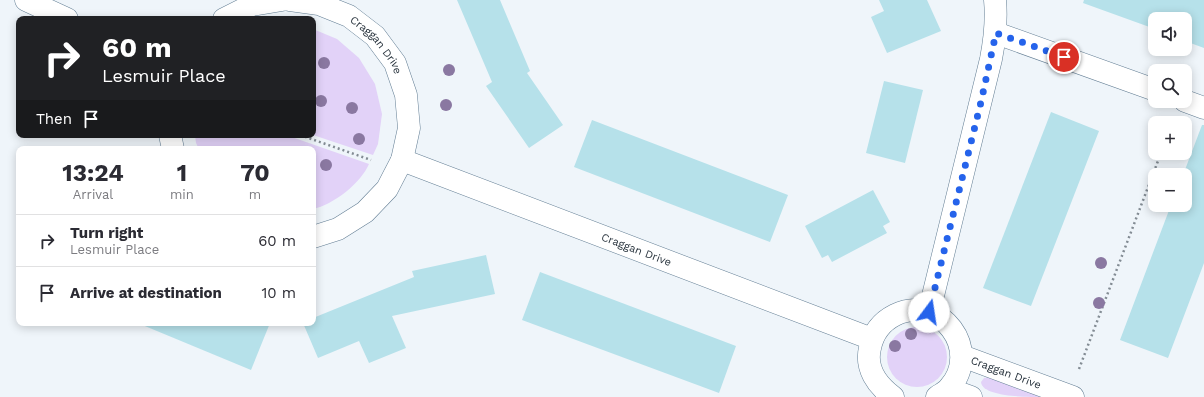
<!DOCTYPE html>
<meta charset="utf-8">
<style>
:root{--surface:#fff;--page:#f2f2f3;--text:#2b2b33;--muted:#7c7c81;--line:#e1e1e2}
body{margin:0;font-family:"Work Sans",sans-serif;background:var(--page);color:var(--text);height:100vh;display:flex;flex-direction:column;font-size:15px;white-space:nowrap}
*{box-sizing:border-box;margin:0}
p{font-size:13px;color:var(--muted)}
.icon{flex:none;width:22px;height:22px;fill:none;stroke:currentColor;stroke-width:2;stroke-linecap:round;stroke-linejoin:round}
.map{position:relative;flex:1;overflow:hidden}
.side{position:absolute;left:16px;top:146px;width:300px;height:180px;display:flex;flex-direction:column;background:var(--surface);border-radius:8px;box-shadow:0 2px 10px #0003}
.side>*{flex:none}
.banner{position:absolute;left:16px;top:16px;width:300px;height:122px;border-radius:8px;box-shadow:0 2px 10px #0003;background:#202124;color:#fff;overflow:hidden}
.fabs{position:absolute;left:1148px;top:12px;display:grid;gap:8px}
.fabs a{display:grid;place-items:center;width:44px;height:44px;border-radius:8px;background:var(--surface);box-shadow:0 2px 10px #0003;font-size:20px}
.pin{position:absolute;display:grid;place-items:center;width:34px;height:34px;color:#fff;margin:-17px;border:2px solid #fff;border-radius:50%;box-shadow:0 1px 4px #0007}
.me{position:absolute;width:44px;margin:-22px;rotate:14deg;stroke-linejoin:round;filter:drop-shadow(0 0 3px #0008)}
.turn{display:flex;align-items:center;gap:14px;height:84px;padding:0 20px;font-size:18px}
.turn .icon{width:52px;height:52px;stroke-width:2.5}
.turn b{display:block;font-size:28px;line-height:34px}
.then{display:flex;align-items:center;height:38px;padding:0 20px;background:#0003;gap:8px;font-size:15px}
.eta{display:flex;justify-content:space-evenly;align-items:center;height:68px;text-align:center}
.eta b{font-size:24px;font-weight:700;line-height:28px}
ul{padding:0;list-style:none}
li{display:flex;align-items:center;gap:12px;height:52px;padding:0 20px;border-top:1px solid var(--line)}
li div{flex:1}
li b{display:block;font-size:15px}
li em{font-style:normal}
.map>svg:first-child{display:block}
.green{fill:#e2d2f8}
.building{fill:#b6e1ea}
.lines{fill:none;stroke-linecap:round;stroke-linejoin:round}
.minor-casing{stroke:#637e94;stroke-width:23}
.path{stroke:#838c94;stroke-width:2.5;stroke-dasharray:2 3;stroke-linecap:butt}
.minor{stroke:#fff;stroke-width:22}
.tree{fill:#8a78a1}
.route{stroke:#2563eb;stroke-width:7;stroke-dasharray:0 12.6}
.labels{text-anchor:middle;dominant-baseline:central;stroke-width:4;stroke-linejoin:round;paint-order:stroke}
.street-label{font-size:11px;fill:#28333d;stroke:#fff}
</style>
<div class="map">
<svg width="1204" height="397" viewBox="0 0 1204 397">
<rect width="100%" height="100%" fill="#eff5fa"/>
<!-- green -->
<g class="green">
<polygon points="313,29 337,39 359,58 375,84 382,114 378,144 373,155 313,135"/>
<path d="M195 135H286L369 164C361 183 333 205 313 209V149H199L196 143Z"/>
<circle cx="917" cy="357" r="30"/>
<path d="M989 377 1042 397C1027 397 982 397 981 382L984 378Z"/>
</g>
<!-- building -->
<g class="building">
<polygon points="457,0 500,0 530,71 527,73 563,125 529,148 486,86 492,82"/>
<polygon points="879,0 927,0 941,31 887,53 871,17 884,11"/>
<polygon points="1084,0 1204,0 1204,48 1185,41 1185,19 1155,19 1155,29 1083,3"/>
<polygon points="884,81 923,90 905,163 866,153"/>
<polygon points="1051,112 1099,131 1031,306 983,288"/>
<polygon points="592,120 788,195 770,242 574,167"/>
<polygon points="1202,125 1204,125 1204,263 1168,358 1120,340 1171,205 1185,205 1185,175 1183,175"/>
<polygon points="873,190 890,222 883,226 887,233 832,262 828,255 822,258 805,226"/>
<polygon points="486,255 495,294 392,316 406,348 369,363 359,341 318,358 303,323 313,323 313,318 414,277 412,271"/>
<polygon points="540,272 736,346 719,393 522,320"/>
<polygon points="140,323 270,323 251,370 140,324"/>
</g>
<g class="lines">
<defs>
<g id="minor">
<polyline points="26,0 67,19"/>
<path id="s1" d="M290 0 319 4 349 16 375 36 395 63 406 95 409 128 402 160 387 189 365 212 338 229 313 237"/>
<polyline points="224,19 252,5 282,0"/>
<polyline points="996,33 1155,90"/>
<polyline points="1185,101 1204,108"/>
<polyline points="170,135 173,149"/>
<path id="s2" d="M402 160 872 339"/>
<path d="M929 312 991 59C995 38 997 21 995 0"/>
<path id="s3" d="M962 356 1073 397"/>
<polyline points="949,389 971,397"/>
<path d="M893 397C877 385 865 368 870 348 873 333 881 322 895 315 940 293 983 350 949 388 946 392 941 394 937 397"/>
</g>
</defs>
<!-- minor casing -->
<use href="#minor" class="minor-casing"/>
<!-- path -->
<g class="path">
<polyline points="300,135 371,160"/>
<polyline points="1079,369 1161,153"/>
</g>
<!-- minor -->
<use href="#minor" class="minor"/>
</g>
<!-- trees -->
<g class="tree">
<circle cx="324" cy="63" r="6"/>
<circle cx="449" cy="70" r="6"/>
<circle cx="321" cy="101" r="6"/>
<circle cx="446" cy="105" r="6"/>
<circle cx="352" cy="108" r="6"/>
<circle cx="359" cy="139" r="6"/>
<circle cx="326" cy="165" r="6"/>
<circle cx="1101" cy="263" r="6"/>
<circle cx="1099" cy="303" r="6"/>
<circle cx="911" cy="334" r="6"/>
<circle cx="895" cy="346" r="6"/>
</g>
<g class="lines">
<!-- route -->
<polyline class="route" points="929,312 981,102 996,33 1064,57"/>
</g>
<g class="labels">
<!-- street labels -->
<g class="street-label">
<text stroke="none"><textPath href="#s1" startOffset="102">Craggan Drive</textPath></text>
<text stroke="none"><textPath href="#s2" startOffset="251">Craggan Drive</textPath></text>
<text stroke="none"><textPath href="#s3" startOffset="47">Craggan Drive</textPath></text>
</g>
</g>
</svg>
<div class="fabs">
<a><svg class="icon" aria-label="sound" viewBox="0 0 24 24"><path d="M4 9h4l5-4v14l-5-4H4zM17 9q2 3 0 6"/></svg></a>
<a><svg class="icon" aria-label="search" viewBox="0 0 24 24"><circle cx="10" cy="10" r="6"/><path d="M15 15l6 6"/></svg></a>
<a>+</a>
<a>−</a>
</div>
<div class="pin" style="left:1064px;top:57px;background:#d93025"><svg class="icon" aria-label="arrive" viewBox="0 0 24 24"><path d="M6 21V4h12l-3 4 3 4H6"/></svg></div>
<svg class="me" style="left:929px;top:312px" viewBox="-20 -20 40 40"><circle r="19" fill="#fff"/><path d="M0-13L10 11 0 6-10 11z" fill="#2563eb"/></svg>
<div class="banner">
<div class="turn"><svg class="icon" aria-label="right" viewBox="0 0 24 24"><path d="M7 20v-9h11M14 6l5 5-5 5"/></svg><div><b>60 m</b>Lesmuir Place</div></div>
<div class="then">Then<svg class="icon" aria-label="arrive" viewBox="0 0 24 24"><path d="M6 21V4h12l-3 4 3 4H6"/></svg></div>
</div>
<section class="side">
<div class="eta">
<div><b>13:24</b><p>Arrival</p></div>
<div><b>1</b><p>min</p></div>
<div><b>70</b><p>m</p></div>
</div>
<ul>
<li><svg class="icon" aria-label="right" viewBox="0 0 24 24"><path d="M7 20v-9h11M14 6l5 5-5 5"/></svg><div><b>Turn right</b><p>Lesmuir Place</p></div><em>60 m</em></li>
<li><svg class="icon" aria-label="arrive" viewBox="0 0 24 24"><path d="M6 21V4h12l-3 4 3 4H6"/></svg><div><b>Arrive at destination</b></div><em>10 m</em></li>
</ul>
</section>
</div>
